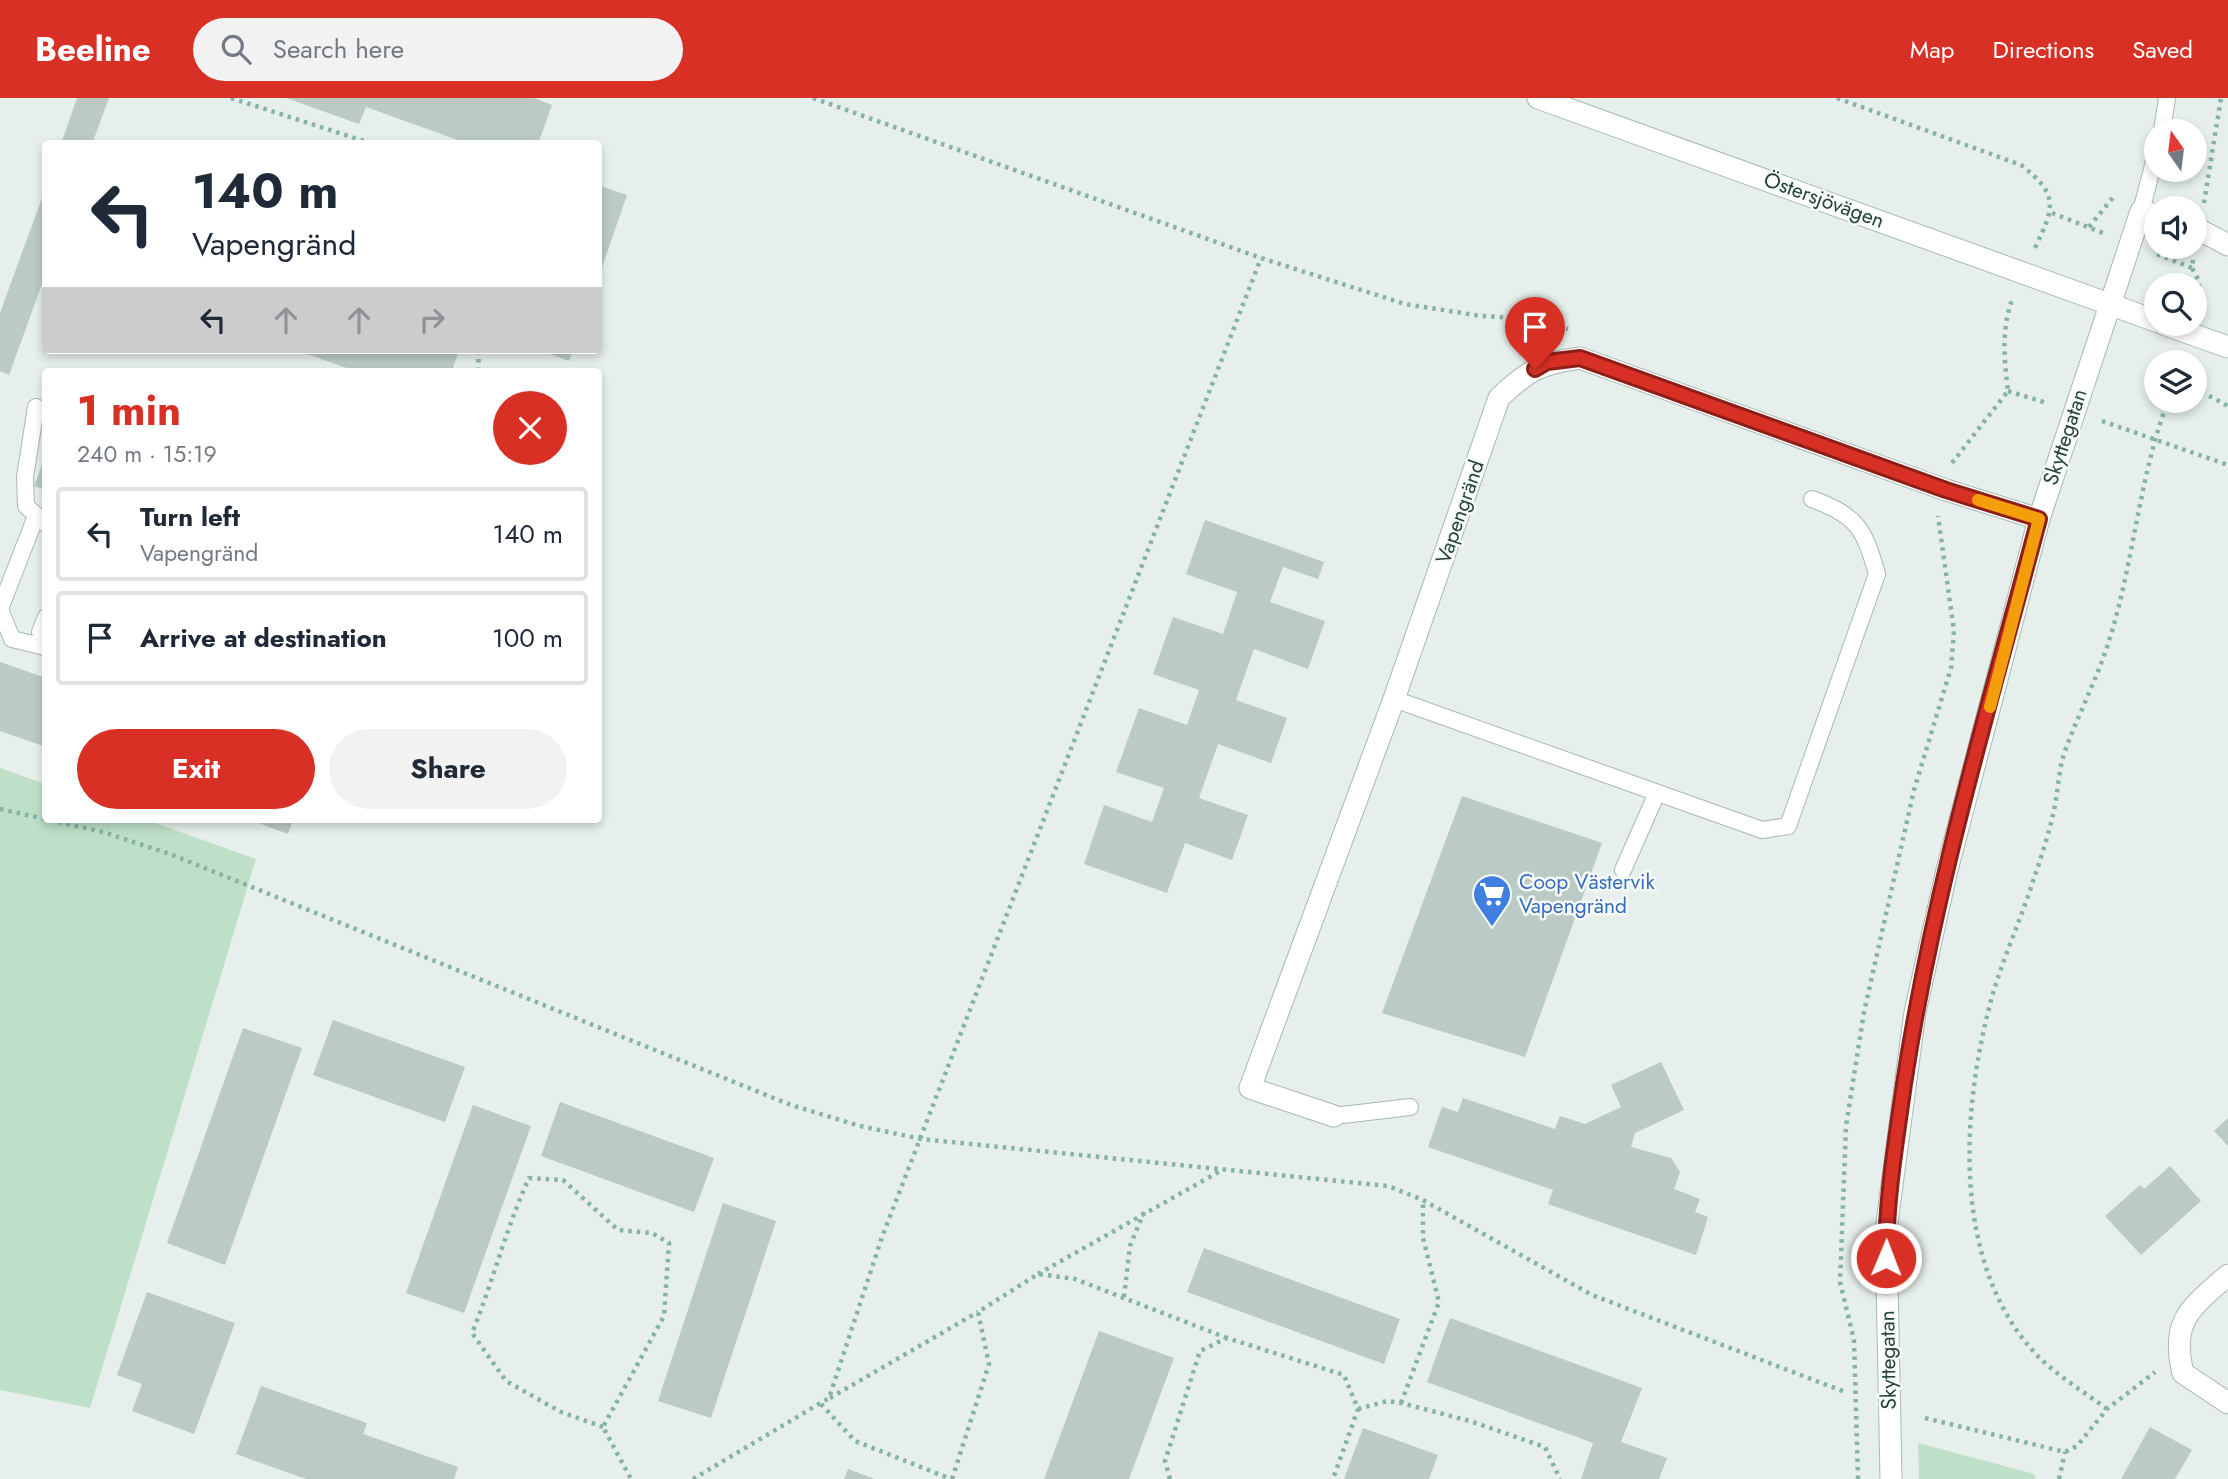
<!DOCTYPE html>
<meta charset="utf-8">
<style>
:root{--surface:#fff;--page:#f2f2f3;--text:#1f2937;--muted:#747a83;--line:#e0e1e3;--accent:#d93025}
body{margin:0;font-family:Jost,sans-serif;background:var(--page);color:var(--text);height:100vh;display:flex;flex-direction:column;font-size:26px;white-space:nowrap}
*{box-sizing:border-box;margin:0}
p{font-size:23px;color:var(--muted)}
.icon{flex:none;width:38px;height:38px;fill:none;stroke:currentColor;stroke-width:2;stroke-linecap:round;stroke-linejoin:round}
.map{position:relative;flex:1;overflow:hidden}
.side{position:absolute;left:42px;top:270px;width:560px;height:455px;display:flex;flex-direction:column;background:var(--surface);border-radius:7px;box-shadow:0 4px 10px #0003}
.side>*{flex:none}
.guide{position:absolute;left:42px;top:42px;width:560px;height:214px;border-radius:7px;box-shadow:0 4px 10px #0003;background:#fff;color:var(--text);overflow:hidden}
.needle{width:46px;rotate:346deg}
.fabs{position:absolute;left:2144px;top:21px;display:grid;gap:14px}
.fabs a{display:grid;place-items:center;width:63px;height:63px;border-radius:50%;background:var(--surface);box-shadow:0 4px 10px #0003;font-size:35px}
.pin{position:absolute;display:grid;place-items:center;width:60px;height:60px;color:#fff;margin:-72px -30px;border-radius:50% 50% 50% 0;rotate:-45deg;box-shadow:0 0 7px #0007}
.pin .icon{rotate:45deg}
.me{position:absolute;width:77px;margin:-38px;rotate:1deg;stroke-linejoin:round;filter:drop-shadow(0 0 5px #0008)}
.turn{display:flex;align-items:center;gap:24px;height:147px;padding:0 35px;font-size:32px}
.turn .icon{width:91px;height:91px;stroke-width:2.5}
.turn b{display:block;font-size:49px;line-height:60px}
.lanes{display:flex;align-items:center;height:66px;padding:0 35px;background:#0003;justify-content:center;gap:35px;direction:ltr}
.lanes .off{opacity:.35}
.round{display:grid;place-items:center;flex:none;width:74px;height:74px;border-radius:37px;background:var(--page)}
.head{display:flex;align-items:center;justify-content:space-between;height:119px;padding:0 35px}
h1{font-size:42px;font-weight:700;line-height:52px;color:var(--accent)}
.primary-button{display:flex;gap:14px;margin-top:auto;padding:14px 35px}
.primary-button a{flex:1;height:80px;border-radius:42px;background:var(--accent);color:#fff;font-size:28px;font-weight:700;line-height:80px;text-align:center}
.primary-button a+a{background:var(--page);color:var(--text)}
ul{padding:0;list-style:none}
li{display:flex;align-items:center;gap:21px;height:94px;margin:0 14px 10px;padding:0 21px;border:4px solid var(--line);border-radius:7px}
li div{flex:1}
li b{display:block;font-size:26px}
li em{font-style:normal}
header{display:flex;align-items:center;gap:42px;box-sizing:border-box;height:98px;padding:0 35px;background:var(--accent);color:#fff}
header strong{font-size:33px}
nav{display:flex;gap:38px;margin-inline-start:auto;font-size:24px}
.search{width:490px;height:63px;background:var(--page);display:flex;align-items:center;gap:18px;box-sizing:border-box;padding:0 24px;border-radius:38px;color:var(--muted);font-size:26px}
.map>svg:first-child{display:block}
.green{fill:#bfe0c8}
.building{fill:#bbcac4}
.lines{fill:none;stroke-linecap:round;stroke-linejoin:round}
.lane-casing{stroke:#a8b8b2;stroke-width:18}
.street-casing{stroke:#a8b8b2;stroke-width:23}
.secondary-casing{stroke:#a4bbb3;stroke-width:23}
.path{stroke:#86b3a5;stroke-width:4.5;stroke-dasharray:3.5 5;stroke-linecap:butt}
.lane{stroke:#fff;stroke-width:16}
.street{stroke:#fff;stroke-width:21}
.secondary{stroke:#fff;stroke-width:21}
.route-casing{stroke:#8d1f18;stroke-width:18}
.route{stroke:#d93025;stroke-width:12}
.slow{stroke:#f59e0b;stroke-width:12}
.labels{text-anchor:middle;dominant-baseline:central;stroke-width:5;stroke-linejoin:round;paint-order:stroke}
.street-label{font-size:21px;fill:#24423a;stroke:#f7fbf9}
.shop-label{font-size:21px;fill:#366cbe;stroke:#f7fbf9;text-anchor:start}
</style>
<header>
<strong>Beeline</strong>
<div class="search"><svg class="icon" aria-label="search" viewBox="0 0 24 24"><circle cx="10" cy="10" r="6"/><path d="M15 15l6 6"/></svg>Search here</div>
<nav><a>Map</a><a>Directions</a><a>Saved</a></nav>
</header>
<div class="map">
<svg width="2228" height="1381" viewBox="0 0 2228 1381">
<rect width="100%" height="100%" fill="#e6efeb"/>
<!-- green -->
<g class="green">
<polygon points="0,670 45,686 46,721 144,721 256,761 90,1310 0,1292"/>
<polygon points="1918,1345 2034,1376 2035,1381 1919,1381"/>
</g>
<!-- building -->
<g class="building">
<polygon points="77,0 109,0 92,46 61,46"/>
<polygon points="286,0 534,0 552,7 538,46 469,46 366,9 359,26"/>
<polygon points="598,87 627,97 599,178 598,178"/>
<polygon points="46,89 46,175 9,277 0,273 0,215"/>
<polygon points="296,252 459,252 452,273 355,273"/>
<polygon points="539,252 573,252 569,263"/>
<polygon points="45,358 46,358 46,392 34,388"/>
<polygon points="1205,422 1324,464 1318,481 1283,469 1270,504 1325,523 1308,571 1254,551 1236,602 1287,620 1271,665 1218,646 1199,700 1248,717 1232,762 1185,745 1167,795 1084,766 1104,707 1152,724 1164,690 1116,674 1139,610 1187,627 1199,592 1153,576 1173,519 1223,536 1237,494 1186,476"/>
<polygon points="0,564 46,580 46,649 0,633"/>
<polygon points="1462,698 1602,745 1525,959 1382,915"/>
<polygon points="248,721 293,721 288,736"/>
<polygon points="333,922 465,969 445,1024 313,977"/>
<polygon points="243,930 302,950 225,1167 167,1145"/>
<polygon points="1661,964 1684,1012 1635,1035 1631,1049 1671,1060 1680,1074 1674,1091 1700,1101 1695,1114 1708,1119 1696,1157 1548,1106 1553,1092 1428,1049 1442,1009 1458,1014 1463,1000 1555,1031 1560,1018 1585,1026 1621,1009 1611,987"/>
<polygon points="560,1004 714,1060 694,1114 541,1058"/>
<polygon points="473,1007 531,1028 464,1215 406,1195"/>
<polygon points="2228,1020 2228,1048 2214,1033"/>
<polygon points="2170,1068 2201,1103 2141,1157 2105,1118 2140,1087 2144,1091"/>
<polygon points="723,1105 776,1123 711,1320 658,1303"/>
<polygon points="1204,1150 1400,1221 1384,1266 1187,1194"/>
<polygon points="147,1194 235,1225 194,1336 132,1313 142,1286 117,1277"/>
<polygon points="1450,1220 1642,1290 1621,1344 1667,1360 1659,1381 1581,1381 1593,1345 1427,1284"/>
<polygon points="1099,1233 1174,1260 1129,1381 1044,1381"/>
<polygon points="261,1288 367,1325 363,1336 458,1369 454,1381 306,1381 236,1356"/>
<polygon points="2150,1329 2192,1352 2175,1381 2121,1381"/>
<polygon points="1363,1330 1438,1357 1429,1381 1344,1381"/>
<polygon points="848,1371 875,1381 844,1381"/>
</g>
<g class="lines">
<defs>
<g id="lane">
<polyline points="2162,33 2167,0"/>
<polyline points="2141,113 2156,56"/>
<polyline points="36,309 25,379 26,408 46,426"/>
<polyline points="36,418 0,511 12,541 45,549"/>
<polyline points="46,519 40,534 46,550"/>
<path d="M1394 601 1762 732 1788 728 1877 476C1864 431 1858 418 1812 401"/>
<polyline points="1623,772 1657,695"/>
<polyline points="1334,1018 1410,1009"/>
</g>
<g id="street">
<polyline points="2194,129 2228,147"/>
<polyline points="2110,207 2141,113 2156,117"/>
<path d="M1334 1018 1250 990 1394 601 1499 300C1527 273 1541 265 1580 260L1946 392 2039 421"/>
<path d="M2228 1177C2191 1210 2170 1222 2183 1275L2228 1305"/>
</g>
<g id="secondary">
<polyline points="1538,0 2156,223"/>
<polyline points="2163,226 2228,249"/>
<polyline points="1891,1381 1886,1132 1915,914 1947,772 2039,421 2110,207"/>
</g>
</defs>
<!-- lane casing -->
<use href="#lane" class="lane-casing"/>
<!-- street casing -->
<use href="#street" class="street-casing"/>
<!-- secondary casing -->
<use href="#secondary" class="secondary-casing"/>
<!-- path -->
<g class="path">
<polyline points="231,0 373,46"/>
<polyline points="813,0 1261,160 1405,206 1481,218 1534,221 1568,231"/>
<path d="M1837 0 2021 67C2060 97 2054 110 2035 150"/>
<polyline points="2204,105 2221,0"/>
<polyline points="2052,115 2103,135"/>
<polyline points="2089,129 2115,97"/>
<polyline points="2157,156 2192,170"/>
<polyline points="2193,162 2192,170 2199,183 2199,210"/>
<polyline points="1534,222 1540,240"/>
<polyline points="478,273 479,252"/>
<polyline points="2194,290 2228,308"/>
<polyline points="2008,293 2047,305"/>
<polyline points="2102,323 2228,367"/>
<path d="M1952 365 2008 293C2004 260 2001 231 2013 199"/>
<polyline points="0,711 103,734 170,756 791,1007 860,1028 921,1041 1388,1088 1423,1102 1592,1197 1845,1294"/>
<polyline points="1038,1176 1222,1072"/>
<polyline points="1124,1199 1130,1148 1144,1114"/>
<polyline points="830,1300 978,1214"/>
<polyline points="1401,1305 1439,1204 1423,1140 1423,1102"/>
<polyline points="821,1306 855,1343 951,1381"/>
<polyline points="1358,1311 1387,1303 1401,1305 1470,1323 1545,1349 1560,1381"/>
<path d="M2107 1311C2083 1293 2054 1276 2034 1254 1954 1166 1961 1022 1988 914 1999 868 2020 825 2034 780 2041 760 2048 738 2053 717 2058 696 2058 673 2065 653 2078 617 2096 583 2108 546 2134 466 2138 382 2168 303"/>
<polyline points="1925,1320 2065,1354 2077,1348 2107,1311 2155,1274"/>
<path d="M603 1329 561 1314 506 1283 472 1235C493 1184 506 1130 529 1080L563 1082 618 1132 652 1135 669 1145 664 1218 603 1329 631 1381"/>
<polyline points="693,1381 829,1300 882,1139 1261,160"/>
<polyline points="952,1381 989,1266 978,1214 1038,1176 1075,1181 1227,1240"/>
<polyline points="1170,1381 1165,1363 1200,1253 1227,1240 1344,1277 1358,1311 1333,1381"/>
<polyline points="1858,1381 1854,1242 1840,1184 1846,1028 1864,914 1914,692 1951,570 1954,533 1938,418"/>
<polyline points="2059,1381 2065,1354"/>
</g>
<!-- lane -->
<use href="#lane" class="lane"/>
<!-- street -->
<use href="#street" class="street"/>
<!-- secondary -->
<use href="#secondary" class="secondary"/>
</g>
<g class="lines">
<defs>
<path id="route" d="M1535 271 1547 264 1580 260 1946 392 2039 421C1989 608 1933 794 1904 986 1896 1043 1886 1102 1886 1160"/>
</defs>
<!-- route casing -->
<use href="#route" class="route-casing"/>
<!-- route -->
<use href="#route" class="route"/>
<!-- slow -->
<polyline class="slow" points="1978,402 2039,421 1990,609"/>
</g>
<!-- icons -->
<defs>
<symbol id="supermarket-pin" viewBox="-11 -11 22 30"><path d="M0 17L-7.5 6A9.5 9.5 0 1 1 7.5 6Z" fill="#3f7fe0" stroke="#f7fbf9"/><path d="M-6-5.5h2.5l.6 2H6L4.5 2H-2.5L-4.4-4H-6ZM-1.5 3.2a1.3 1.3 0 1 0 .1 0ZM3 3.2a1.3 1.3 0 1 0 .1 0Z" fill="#fff"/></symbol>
</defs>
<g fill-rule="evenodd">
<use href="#supermarket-pin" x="1470" y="774" width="44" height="60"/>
</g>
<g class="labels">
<!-- street labels -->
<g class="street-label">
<text transform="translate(1824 102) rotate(20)">Östersjövägen</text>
<text transform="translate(2065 339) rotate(-72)">Skyttegatan</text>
<text transform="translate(1460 414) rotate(-71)">Vapengränd</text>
<text transform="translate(1888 1262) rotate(-91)">Skyttegatan</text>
</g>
<!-- shop labels -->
<g class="shop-label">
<text x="1519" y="784">Coop Västervik<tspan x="1519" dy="24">Vapengränd</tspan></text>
</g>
</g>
</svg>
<div class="fabs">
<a><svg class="needle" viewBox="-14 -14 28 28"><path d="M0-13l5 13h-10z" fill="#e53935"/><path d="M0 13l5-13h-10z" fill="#747a83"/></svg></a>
<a><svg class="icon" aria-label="sound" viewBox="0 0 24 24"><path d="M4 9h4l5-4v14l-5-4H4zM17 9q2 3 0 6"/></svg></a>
<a><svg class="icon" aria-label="search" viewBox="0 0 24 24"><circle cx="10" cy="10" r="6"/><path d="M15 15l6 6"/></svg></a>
<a><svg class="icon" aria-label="layers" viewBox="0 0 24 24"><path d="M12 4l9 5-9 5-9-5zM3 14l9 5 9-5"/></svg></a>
</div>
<div class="pin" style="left:1535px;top:271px;background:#d93025"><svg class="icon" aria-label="arrive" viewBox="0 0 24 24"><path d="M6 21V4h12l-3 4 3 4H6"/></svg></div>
<svg class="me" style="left:1886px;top:1160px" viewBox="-20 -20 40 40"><circle r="17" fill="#d93025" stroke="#fff" stroke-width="3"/><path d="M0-11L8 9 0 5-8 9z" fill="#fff"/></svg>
<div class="guide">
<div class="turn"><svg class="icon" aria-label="left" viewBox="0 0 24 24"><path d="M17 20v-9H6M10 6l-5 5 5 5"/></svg><div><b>140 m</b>Vapengränd</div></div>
<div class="lanes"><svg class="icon" aria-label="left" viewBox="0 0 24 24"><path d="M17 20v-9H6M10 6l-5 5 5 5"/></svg><svg class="icon off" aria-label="ahead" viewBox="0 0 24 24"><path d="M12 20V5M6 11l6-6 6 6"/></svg><svg class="icon off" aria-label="ahead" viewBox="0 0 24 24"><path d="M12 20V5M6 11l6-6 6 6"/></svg><svg class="icon off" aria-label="right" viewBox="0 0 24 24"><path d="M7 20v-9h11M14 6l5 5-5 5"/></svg></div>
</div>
<section class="side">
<div class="head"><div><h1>1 min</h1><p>240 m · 15:19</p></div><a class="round" style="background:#d93025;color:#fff"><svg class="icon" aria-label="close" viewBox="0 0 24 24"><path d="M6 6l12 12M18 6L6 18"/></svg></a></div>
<ul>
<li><svg class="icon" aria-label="left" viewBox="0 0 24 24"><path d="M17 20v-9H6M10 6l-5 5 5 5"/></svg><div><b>Turn left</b><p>Vapengränd</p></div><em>140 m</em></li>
<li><svg class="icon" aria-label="arrive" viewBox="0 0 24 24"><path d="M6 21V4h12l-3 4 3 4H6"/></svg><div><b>Arrive at destination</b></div><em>100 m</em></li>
</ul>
<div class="primary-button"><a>Exit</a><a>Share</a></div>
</section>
</div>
